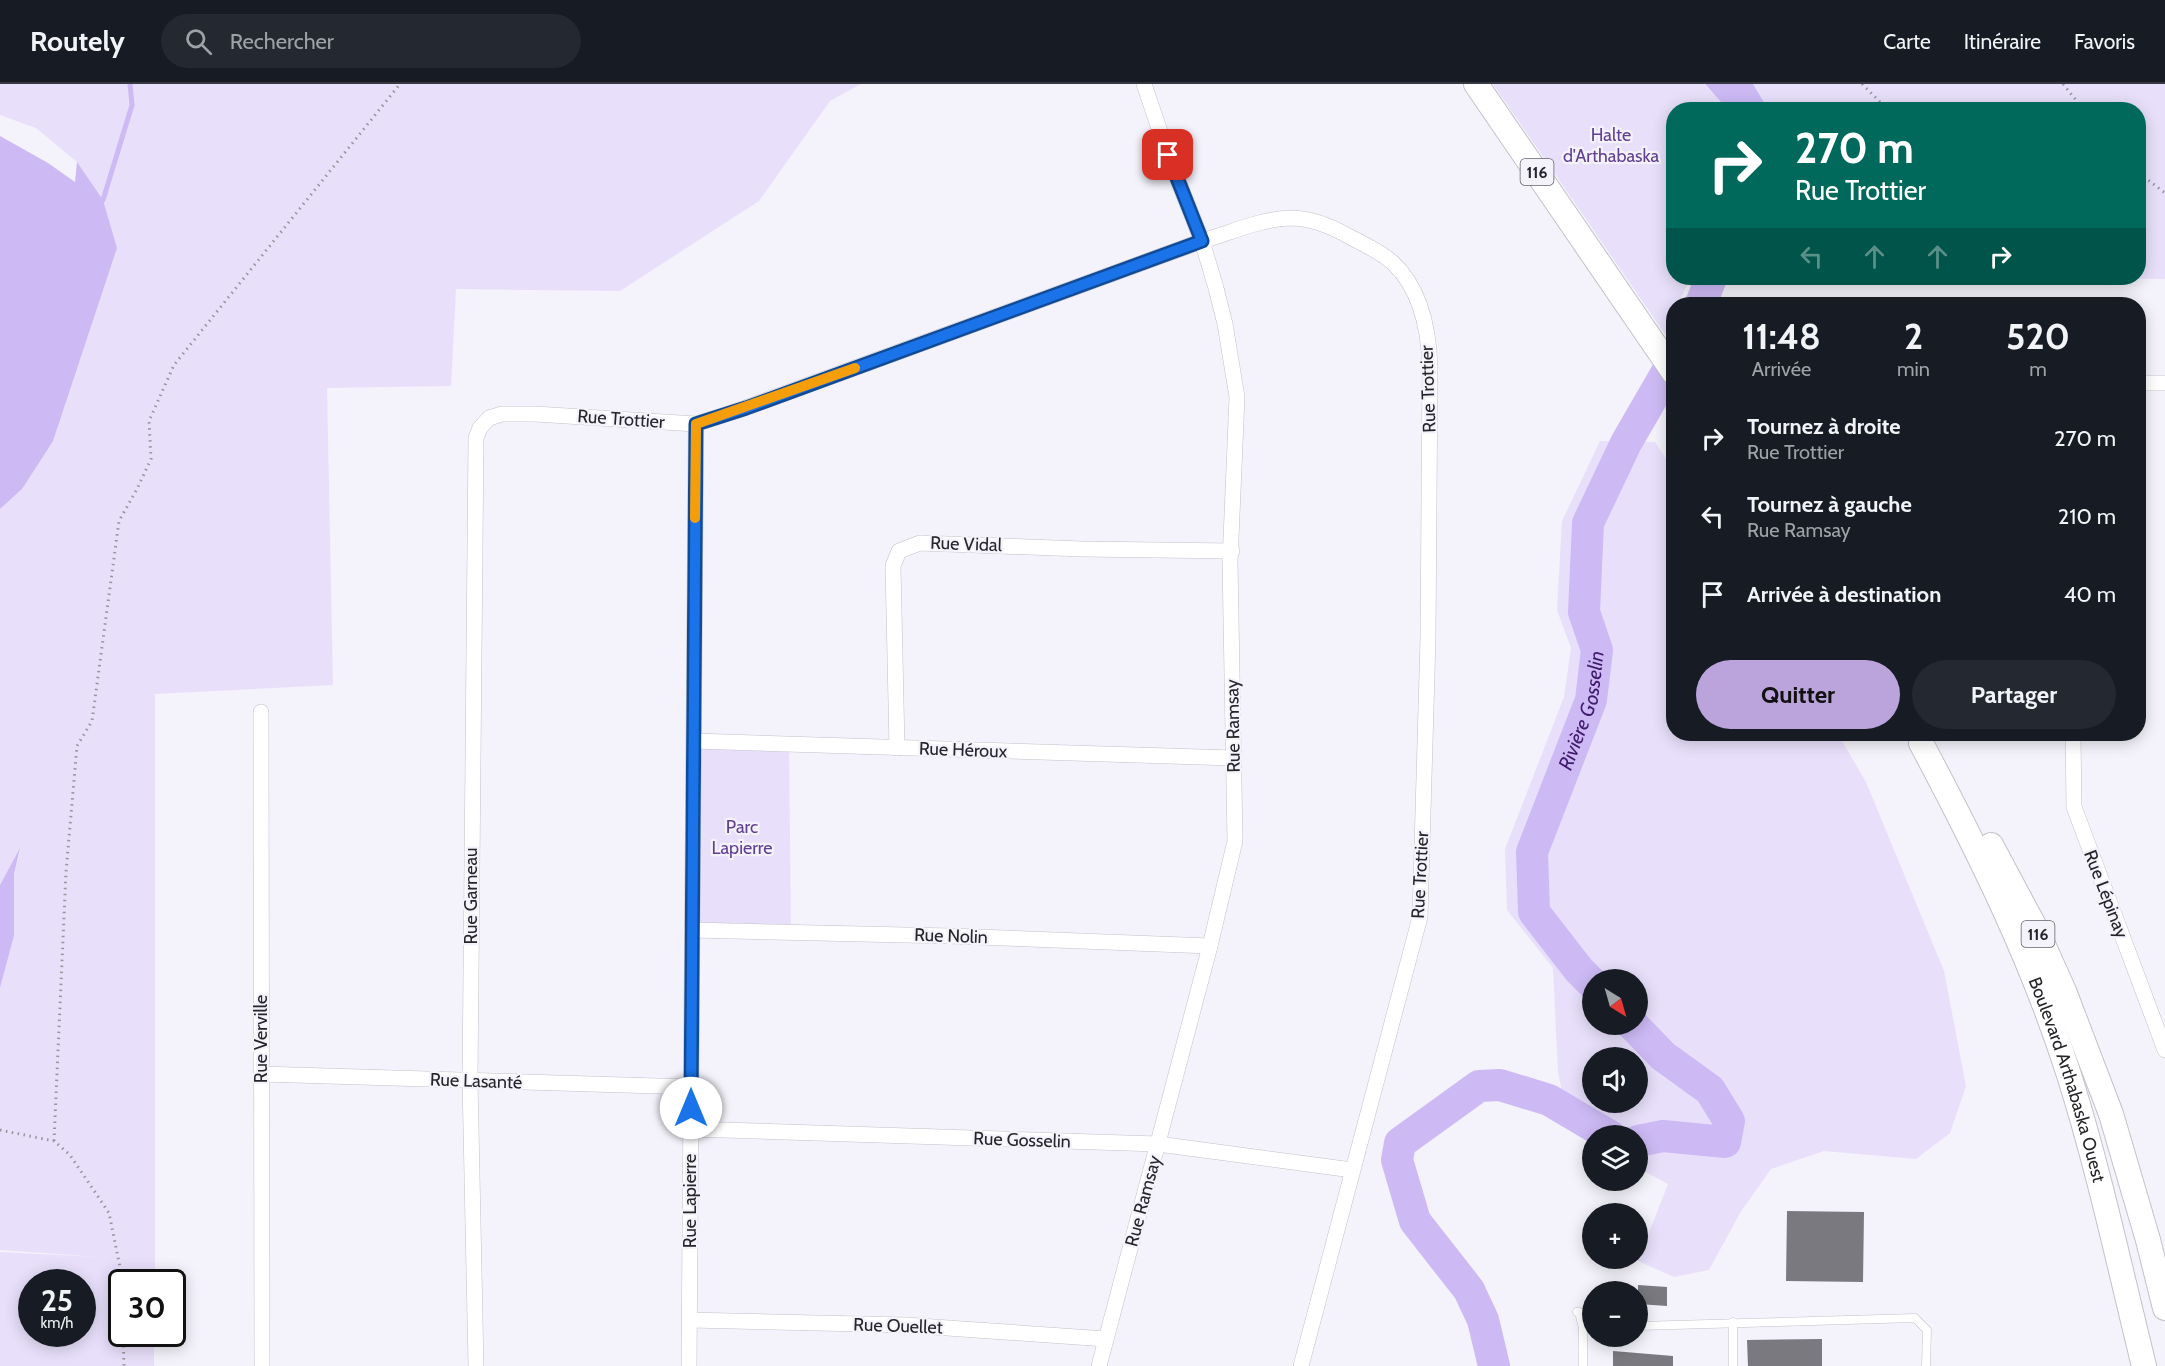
<!DOCTYPE html>
<html lang="fr">
<meta charset="utf-8">
<style>
:root{--surface:#171b24;--page:#242831;--text:#f1f3f6;--muted:#9ea1a6;--line:#363941;--accent:#bba4dc}
body{margin:0;font-family:Cabin,sans-serif;background:var(--page);color:var(--text);height:100vh;display:flex;flex-direction:column;font-size:22px;white-space:nowrap}
*{box-sizing:border-box;margin:0}
p{font-size:20px;color:var(--muted)}
.icon{flex:none;width:33px;height:33px;fill:none;stroke:currentColor;stroke-width:2;stroke-linecap:round;stroke-linejoin:round}
.map{position:relative;flex:1;overflow:hidden}
.sheet{position:absolute;left:1666px;top:213px;width:480px;height:444px;display:flex;flex-direction:column;background:var(--surface);border-radius:24px;box-shadow:0 3px 15px #0003}
.sheet>*{flex:none}
.top-card{position:absolute;left:1666px;top:18px;width:480px;height:183px;border-radius:24px;box-shadow:0 3px 15px #0003;background:#00695c;color:#fff;overflow:hidden}
.needle{width:39px;rotate:143deg}
.buttons{position:absolute;left:1582px;top:885px;display:grid;gap:12px}
.buttons a{display:grid;place-items:center;width:66px;height:66px;border-radius:50%;background:var(--surface);box-shadow:0 3px 15px #0003;font-size:30px}
.speed{position:absolute;left:18px;top:1185px;display:flex;gap:12px;font-size:30px;font-weight:700;text-align:center}
.speed>*{display:grid;place-content:center;width:78px;height:78px;border-radius:50%;background:var(--surface);box-shadow:0 3px 15px #0003;line-height:1}
.speed small{font-size:15px;font-weight:400}
.speed .limit{border:3px solid #111;border-radius:9px;background:#fff;color:#111}
.pin{position:absolute;display:grid;place-items:center;width:51px;height:51px;color:#fff;margin:-26px;border-radius:12px;box-shadow:0 3px 9px #0006}
.me{position:absolute;width:66px;margin:-33px;rotate:0deg;stroke-linejoin:round;filter:drop-shadow(0 0 4px #0008)}
.turn{display:flex;align-items:center;gap:21px;height:126px;padding:0 30px;font-size:27px}
.turn .icon{width:78px;height:78px;stroke-width:2.5}
.turn b{display:block;font-size:42px;line-height:51px}
.lanes{display:flex;align-items:center;height:57px;padding:0 30px;background:#0003;justify-content:center;gap:30px;direction:ltr}
.lanes .off{opacity:.35}
.eta{display:flex;justify-content:space-evenly;align-items:center;height:102px;text-align:center}
.eta b{font-size:36px;font-weight:700;line-height:42px}
.cta{display:flex;gap:12px;margin-top:auto;padding:12px 30px}
.cta a{flex:1;height:69px;border-radius:36px;background:var(--accent);color:#111;font-size:24px;font-weight:700;line-height:69px;text-align:center}
.cta a+a{background:var(--page);color:var(--text)}
ul{padding:0;list-style:none}
li{display:flex;align-items:center;gap:18px;height:78px;padding:0 30px}
li div{flex:1}
li b{display:block;font-size:22px}
li em{font-style:normal}
header{display:flex;align-items:center;gap:36px;box-sizing:border-box;height:84px;padding:0 30px;background:var(--surface);border-bottom:2px solid var(--line)}
header strong{font-size:28px}
nav{display:flex;gap:33px;margin-inline-start:auto;font-size:21px}
.search{width:420px;height:54px;background:var(--page);display:flex;align-items:center;gap:15px;box-sizing:border-box;padding:0 21px;border-radius:33px;color:var(--muted);font-size:22px}
.map>svg:first-child{display:block}
.green{fill:#e8e0fb;fill-rule:evenodd}
.water{fill:#cdbaf5}
.lines{fill:none;stroke-linecap:round;stroke-linejoin:round}
.stream{stroke:#cdbaf5;stroke-width:5}
.river{stroke:#cdbaf5;stroke-width:32}
.building{fill:#7b7980}
.lane-casing{stroke:#c3c1c9;stroke-width:9}
.street-casing{stroke:#c3c1c9;stroke-width:16}
.primary-casing{stroke:#c3c1c9;stroke-width:26}
.path{stroke:#97969c;stroke-width:3;stroke-dasharray:1.5 4.5;stroke-linecap:butt}
.lane{stroke:#fff;stroke-width:8}
.street{stroke:#fff;stroke-width:15}
.primary{stroke:#fff;stroke-width:24}
.route-casing{stroke:#114b97;stroke-width:15}
.route{stroke:#1a73e8;stroke-width:10}
.slow{stroke:#f59e0b;stroke-width:10}
.labels{text-anchor:middle;dominant-baseline:central;stroke-width:4.5;stroke-linejoin:round;paint-order:stroke}
.shield{fill:#f4f2fa;stroke:#646268;stroke-width:1.5}
.shield-label{font-size:16px;font-weight:bold;fill:#262529}
.park-label{font-size:18px;fill:#613f93;stroke:#f4f2fa}
.street-label{font-size:18px;fill:#262529;stroke:#f4f2fa}
.water-label{font-size:20px;font-style:italic;fill:#401a6d;stroke:#f4f2fa}
</style>
<header>
<strong>Routely</strong>
<div class="search"><svg class="icon" aria-label="search" viewBox="0 0 24 24"><circle cx="10" cy="10" r="6"/><path d="M15 15l6 6"/></svg>Rechercher</div>
<nav><a>Carte</a><a>Itinéraire</a><a>Favoris</a></nav>
</header>
<div class="map">
<svg width="2165" height="1282" viewBox="0 0 2165 1282">
<rect width="100%" height="100%" fill="#f4f2fa"/>
<!-- green -->
<g class="green">
<path d="M0 0H861L830 17 759 117 620 207 456 205 451 302 327 304 333 601 155 610V1198H122V1250H154V1282H0V1168L99 1173 0 1166V904L14 852V790L20 767 0 801V425L22 405 92 234 117 164 77 78 36 44 0 31ZM32 1198H82V1250H32Z"/>
<polygon points="1493,0 1704,0 1721,18 1723,25 1674,26 1674,194 1690,194 1678,220 1674,220 1674,230 1665,250"/>
<polygon points="1753,0 2165,0 2165,195 2095,194 2139,194 2139,26 1768,25"/>
<path d="M1600 357 1655 358 1674 387V650H1838L1866 698 1944 887 1966 1002 1950 1049 1916 1075 1824 1067 1771 1085 1740 1129 1709 1186 1674 1193 1638 1177 1668 1100 1638 1084V1052H1593V1059L1570 1047 1558 988 1553 884 1507 826 1505 765 1564 613 1571 564 1557 526 1562 437ZM1593 896H1638V940H1593ZM1593 974H1638V1018H1593Z"/>
<polygon points="694,657 789,660 791,850 692,846"/>
</g>
<!-- water -->
<g class="water">
<polygon points="1705,0 1753,0 1768,25 1723,25 1721,18"/>
<polygon points="0,52 48,79 75,98 77,78 103,116 117,164 53,357 22,405 0,425"/>
<polygon points="20,764 14,790 14,852 0,904 0,801"/>
</g>
<g class="lines">
<!-- stream -->
<polyline class="stream" points="103,116 132,21 130,0"/>
<!-- river -->
<g class="river">
<polyline points="1701,220 1711,194"/>
<path id="s1" d="M1593 900 1579 886 1534 828 1532 768 1591 616 1597 566 1584 528 1588 439 1626 359 1674 276"/>
<polyline points="1632,940 1663,972 1710,1006 1729,1037 1725,1058 1663,1052 1638,1057"/>
<polyline points="1494,1282 1483,1236 1469,1206 1415,1137 1397,1076 1400,1059 1479,1002 1500,1001 1549,1016 1610,1052"/>
</g>
</g>
<!-- building -->
<g class="building">
<polygon points="1787,1127 1864,1128 1863,1198 1786,1197"/>
<polygon points="1638,1201 1667,1203 1667,1222 1638,1220"/>
<polygon points="1822,1255 1822,1282 1748,1282 1747,1256"/>
<polygon points="1613,1267 1673,1272 1673,1282 1613,1282"/>
</g>
<g class="lines">
<defs>
<g id="lane">
<polyline points="1577,1228 1579,1228 1583,1244 1583,1282"/>
<polyline points="1733,1238 1733,1282"/>
<polyline points="1638,1242 1915,1234 1927,1246 1926,1282"/>
<polyline points="1583,1244 1593,1243"/>
</g>
<g id="street">
<polyline points="2139,299 2165,299"/>
<polyline points="261,628 262,1282"/>
<polyline points="2073,650 2074,723 2165,966"/>
<polyline points="694,657 1233,674"/>
<polyline points="897,664 893,482 899,467 920,459 1082,465 1232,467"/>
<polyline points="692,846 950,852 1210,862"/>
<polyline points="261,990 691,1003"/>
<polyline points="691,1045 1158,1060 1352,1086"/>
<polyline points="690,1236 905,1241 1106,1255"/>
<path d="M476 1282 470 996 476 354 480 344 489 334 502 330H535L696 340 745 324 1202 157C1230 149 1260 135 1290 134 1312 134 1331 142 1350 153 1364 160 1381 168 1393 179 1421 205 1429 248 1430 284L1428 554 1420 833 1301 1282"/>
<polyline points="689,1282 696,340"/>
<polyline points="1099,1282 1210,862 1235,757 1230,478 1237,313 1225,240 1216,204 1202,157 1168,71 1144,0"/>
</g>
<g id="primary">
<polyline points="1476,0 1674,289"/>
<path id="s2" d="M1921 659C1978 766 2032 875 2069 991 2099 1086 2120 1185 2144 1282"/>
<polyline points="1991,761 2037,847 2064,907 2111,1030 2148,1156 2165,1224"/>
</g>
</defs>
<!-- lane casing -->
<use href="#lane" class="lane-casing"/>
<!-- street casing -->
<use href="#street" class="street-casing"/>
<!-- primary casing -->
<use href="#primary" class="primary-casing"/>
<!-- path -->
<g class="path">
<polyline points="1862,0 1888,26"/>
<polyline points="2063,0 2084,26"/>
<polyline points="2139,89 2165,109"/>
<polyline points="0,1046 54,1057 70,1071 109,1129 123,1198"/>
<polyline points="54,1057 66,788 77,662 92,637 119,437 137,405 151,375 149,337 174,281 400,0"/>
<polyline points="123,1250 124,1282"/>
</g>
<!-- lane -->
<use href="#lane" class="lane"/>
<!-- street -->
<use href="#street" class="street"/>
<!-- primary -->
<use href="#primary" class="primary"/>
</g>
<g class="lines">
<defs>
<polyline id="route" points="691,1024 696,340 746,324 1202,157 1168,71"/>
</defs>
<!-- route casing -->
<use href="#route" class="route-casing"/>
<!-- route -->
<use href="#route" class="route"/>
<!-- slow -->
<polyline class="slow" points="695,434 696,340 855,284"/>
</g>
<g class="labels">
<!-- shield labels -->
<g class="shield">
<rect x="1520.5" y="75" width="33" height="26" rx="4.5"/>
<rect x="2021.5" y="837" width="33" height="26" rx="4.5"/>
</g>
<g class="shield-label">
<text x="1537" y="88">116</text>
<text x="2038" y="850">116</text>
</g>
<!-- park labels -->
<g class="park-label">
<text x="1611" y="51">Halte<tspan x="1611" dy="21">d'Arthabaska</tspan></text>
<text x="742" y="743">Parc<tspan x="742" dy="21">Lapierre</tspan></text>
</g>
<!-- street labels -->
<g class="street-label">
<text transform="translate(1428 305) rotate(-92)">Rue Trottier</text>
<text transform="translate(621 335) rotate(4)">Rue Trottier</text>
<text transform="translate(966 460) rotate(2)">Rue Vidal</text>
<text transform="translate(1233 642) rotate(-91)">Rue Ramsay</text>
<text transform="translate(963 666) rotate(2)">Rue Héroux</text>
<text transform="translate(1420 791) rotate(-87)">Rue Trottier</text>
<text transform="translate(2106 810) rotate(69)">Rue Lépinay</text>
<text transform="translate(471 812) rotate(-90)">Rue Garneau</text>
<text transform="translate(951 852) rotate(2)">Rue Nolin</text>
<text transform="translate(261 955) rotate(-90)">Rue Verville</text>
<text transform="translate(476 997) rotate(2)">Rue Lasanté</text>
<text stroke="none"><textPath href="#s2" startOffset="368">Boulevard Arthabaska Ouest</textPath></text>
<text transform="translate(1022 1056) rotate(2)">Rue Gosselin</text>
<text transform="translate(690 1117) rotate(-90)">Rue Lapierre</text>
<text transform="translate(1143 1117) rotate(-75)">Rue Ramsay</text>
<text transform="translate(898 1242) rotate(2)">Rue Ouellet</text>
</g>
<!-- water labels -->
<g class="water-label">
<text stroke="none"><textPath href="#s1" startOffset="304">Rivière Gosselin</textPath></text>
</g>
</g>
</svg>
<div class="buttons">
<a><svg class="needle" viewBox="-14 -14 28 28"><path d="M0-13l5 13h-10z" fill="#e53935"/><path d="M0 13l5-13h-10z" fill="#9ea1a6"/></svg></a>
<a><svg class="icon" aria-label="sound" viewBox="0 0 24 24"><path d="M4 9h4l5-4v14l-5-4H4zM17 9q2 3 0 6"/></svg></a>
<a><svg class="icon" aria-label="layers" viewBox="0 0 24 24"><path d="M12 4l9 5-9 5-9-5zM3 14l9 5 9-5"/></svg></a>
<a>+</a>
<a>−</a>
</div>
<div class="speed"><div>25<small>km/h</small></div><div class="limit">30</div></div>
<div class="pin" style="left:1168px;top:71px;background:#d93025"><svg class="icon" aria-label="arrive" viewBox="0 0 24 24"><path d="M6 21V4h12l-3 4 3 4H6"/></svg></div>
<svg class="me" style="left:691px;top:1024px" viewBox="-20 -20 40 40"><circle r="19" fill="#fff"/><path d="M0-13L10 11 0 6-10 11z" fill="#1a73e8"/></svg>
<div class="top-card">
<div class="turn"><svg class="icon" aria-label="right" viewBox="0 0 24 24"><path d="M7 20v-9h11M14 6l5 5-5 5"/></svg><div><b>270 m</b>Rue Trottier</div></div>
<div class="lanes"><svg class="icon off" aria-label="left" viewBox="0 0 24 24"><path d="M17 20v-9H6M10 6l-5 5 5 5"/></svg><svg class="icon off" aria-label="ahead" viewBox="0 0 24 24"><path d="M12 20V5M6 11l6-6 6 6"/></svg><svg class="icon off" aria-label="ahead" viewBox="0 0 24 24"><path d="M12 20V5M6 11l6-6 6 6"/></svg><svg class="icon" aria-label="right" viewBox="0 0 24 24"><path d="M7 20v-9h11M14 6l5 5-5 5"/></svg></div>
</div>
<section class="sheet">
<div class="eta">
<div><b>11:48</b><p>Arrivée</p></div>
<div><b>2</b><p>min</p></div>
<div><b>520</b><p>m</p></div>
</div>
<ul>
<li><svg class="icon" aria-label="right" viewBox="0 0 24 24"><path d="M7 20v-9h11M14 6l5 5-5 5"/></svg><div><b>Tournez à droite</b><p>Rue Trottier</p></div><em>270 m</em></li>
<li><svg class="icon" aria-label="left" viewBox="0 0 24 24"><path d="M17 20v-9H6M10 6l-5 5 5 5"/></svg><div><b>Tournez à gauche</b><p>Rue Ramsay</p></div><em>210 m</em></li>
<li><svg class="icon" aria-label="arrive" viewBox="0 0 24 24"><path d="M6 21V4h12l-3 4 3 4H6"/></svg><div><b>Arrivée à destination</b></div><em>40 m</em></li>
</ul>
<div class="cta"><a>Quitter</a><a>Partager</a></div>
</section>
</div>
